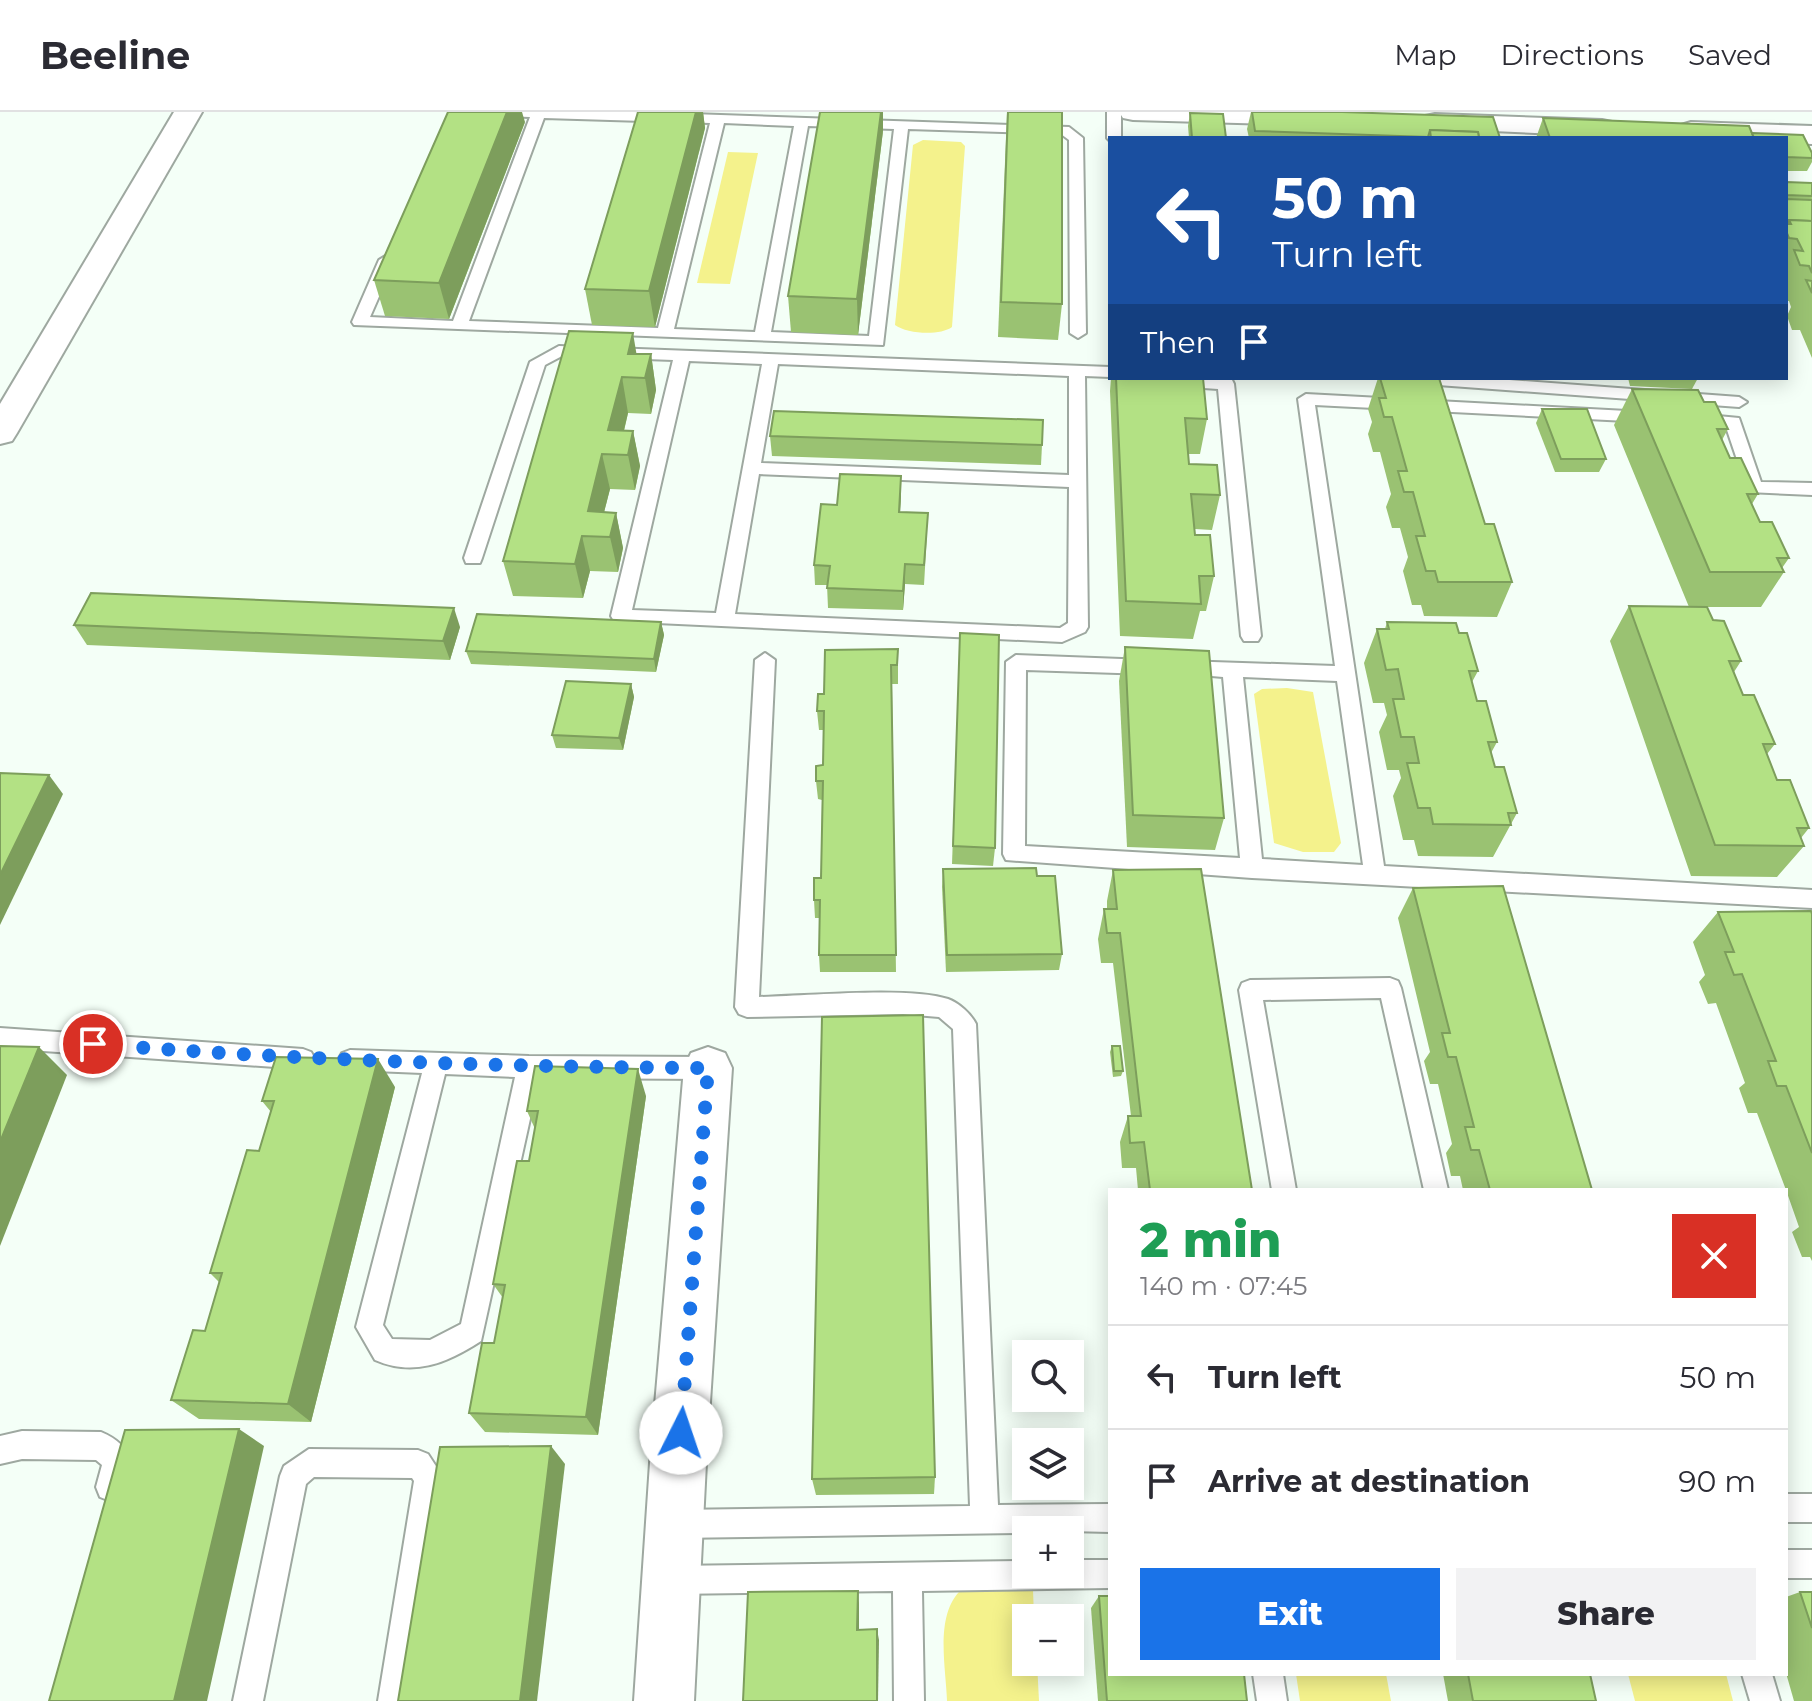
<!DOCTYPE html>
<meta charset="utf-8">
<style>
:root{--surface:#fff;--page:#f2f2f3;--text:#2b2b33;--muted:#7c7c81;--line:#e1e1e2;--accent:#1a73e8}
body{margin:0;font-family:Montserrat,sans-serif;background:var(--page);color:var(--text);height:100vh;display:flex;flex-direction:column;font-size:30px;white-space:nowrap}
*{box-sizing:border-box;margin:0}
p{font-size:26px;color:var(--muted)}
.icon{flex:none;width:44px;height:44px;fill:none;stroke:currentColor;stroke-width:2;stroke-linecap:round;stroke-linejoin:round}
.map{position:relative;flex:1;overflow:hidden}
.side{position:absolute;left:1108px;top:1076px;width:680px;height:488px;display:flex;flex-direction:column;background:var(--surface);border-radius:0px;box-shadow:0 4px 20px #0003}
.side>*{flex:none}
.hud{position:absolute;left:1108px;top:24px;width:680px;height:244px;border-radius:0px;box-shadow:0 4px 20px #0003;background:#1a4fa0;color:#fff;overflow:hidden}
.buttons{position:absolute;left:1012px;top:1228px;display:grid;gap:16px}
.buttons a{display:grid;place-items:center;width:72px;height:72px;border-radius:0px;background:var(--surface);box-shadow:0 4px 20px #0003;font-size:40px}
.pin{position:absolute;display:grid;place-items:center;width:68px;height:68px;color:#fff;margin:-34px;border:4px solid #fff;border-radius:50%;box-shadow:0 2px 8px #0007}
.me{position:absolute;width:88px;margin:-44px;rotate:4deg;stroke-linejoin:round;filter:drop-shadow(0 0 6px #0008)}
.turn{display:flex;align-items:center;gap:28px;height:168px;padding:0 32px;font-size:36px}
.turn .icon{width:104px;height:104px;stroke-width:2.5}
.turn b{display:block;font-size:56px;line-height:68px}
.then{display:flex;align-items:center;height:76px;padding:0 32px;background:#0003;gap:16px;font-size:30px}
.round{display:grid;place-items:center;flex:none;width:84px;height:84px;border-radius:0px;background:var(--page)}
.headline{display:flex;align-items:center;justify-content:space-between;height:136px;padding:0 32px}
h1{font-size:48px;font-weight:800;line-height:60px;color:#1e9e55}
.button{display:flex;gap:16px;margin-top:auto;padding:16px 32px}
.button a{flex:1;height:92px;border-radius:0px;background:var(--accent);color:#fff;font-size:32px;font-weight:800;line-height:92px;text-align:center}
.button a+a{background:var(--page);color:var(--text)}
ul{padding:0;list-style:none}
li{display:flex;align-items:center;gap:24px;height:104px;padding:0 32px;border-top:2px solid var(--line)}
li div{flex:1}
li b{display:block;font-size:30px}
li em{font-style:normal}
header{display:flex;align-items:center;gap:48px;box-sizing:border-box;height:112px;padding:0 40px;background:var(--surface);border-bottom:2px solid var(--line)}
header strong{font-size:38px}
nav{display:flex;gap:44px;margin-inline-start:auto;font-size:28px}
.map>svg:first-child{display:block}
.green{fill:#f4f28c}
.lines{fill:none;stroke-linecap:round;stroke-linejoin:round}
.service-casing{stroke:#9ea8a0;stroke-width:4}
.minor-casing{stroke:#9ea8a0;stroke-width:4}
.tertiary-casing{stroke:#9ea8a0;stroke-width:4}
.service{fill:#fff;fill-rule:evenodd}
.minor{fill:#fff;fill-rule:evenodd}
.tertiary{fill:#fff;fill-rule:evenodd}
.wall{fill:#9ac272}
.shaded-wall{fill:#7d9e5c}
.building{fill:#b3e184;stroke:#7d9e5c;stroke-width:2}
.route{stroke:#1a73e8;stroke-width:14;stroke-dasharray:0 25.2}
</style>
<header>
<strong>Beeline</strong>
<nav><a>Map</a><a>Directions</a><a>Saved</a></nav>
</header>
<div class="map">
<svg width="1812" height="1589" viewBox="0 0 1812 1589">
<rect width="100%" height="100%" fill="#f4fff7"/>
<!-- green -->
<g class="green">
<path d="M923 28 961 30 965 34 952 215C940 224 907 222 895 213L913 33Z"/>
<polygon points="728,40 758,41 730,172 697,171"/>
<polygon points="1287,576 1313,580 1341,731 1334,740 1303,740 1274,731 1254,582 1262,577"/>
<path d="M962 1477H1033L1034 1506H1026V1550H1037L1039 1589H947C946 1555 934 1502 962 1477Z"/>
<polygon points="1296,1562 1386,1562 1391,1589 1300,1589"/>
<polygon points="1628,1562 1726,1562 1733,1589 1635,1589"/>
</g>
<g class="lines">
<defs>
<g id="service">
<path d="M496 0H634L1069 15 1083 26 1086 221 1078 226 1070 221 1069 28 1061 22 908 17 883 233 354 213 352 210 379 148 387 143 395 148 370 205 453 209 530 5 503 4ZM544 6 710 11 658 216 469 209ZM724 11 794 14 755 220 674 217ZM808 14 894 17 869 224 771 220Z"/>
<polygon points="1107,0 1121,0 1121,26 1110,26 1110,29 1107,26"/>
<path d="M559 234 1110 255V265L1085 264 1088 515 1085 520 1062 530 614 509 611 504 673 248 562 244 545 253 482 446 480 451H466L464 446 530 250ZM689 249 762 252 716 501 632 498ZM778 252 1069 264V363L761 351ZM759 362 1069 375 1068 511 1060 516 735 502Z"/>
<polygon points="1122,266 1232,268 1234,272 1261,524 1258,529 1244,529 1241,524 1218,277 1130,271"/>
<polygon points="1431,266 1483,266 1739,285 1747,290 1739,295 1438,273 1432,272"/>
<path d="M1306 282 1646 300 1655 305 1646 310 1315 293 1384 754 1812 778V796L1252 766 1006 748 1003 742 1006 550 1016 543 1148 548 1155 550 1158 555 1155 560 1148 562 1026 558 1025 734 1240 746 1223 565 1176 561 1173 556 1176 551 1183 549 1335 554 1298 287ZM1243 565 1337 569 1363 753 1262 747Z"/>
<polygon points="1697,302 1739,306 1761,370 1812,371 1812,383 1748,380 1726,315 1691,312 1688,308"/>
<path d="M765 541 775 548 759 885C803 884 911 874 948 887 959 891 971 902 976 912L998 1393 1110 1392V1420L1026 1418V1421L676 1426 666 1422 662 1412 666 1402 676 1398 970 1394 953 917 939 905 903 902 747 905 739 902 735 895 755 548Z"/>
<polygon points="1390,866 1398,869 1401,876 1448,1078 1424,1078 1381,886 1263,888 1296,1078 1272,1078 1239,878 1242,871 1250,868"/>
<polygon points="0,916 303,937 311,940 315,947 311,954 303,957 0,936"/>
<path d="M350 938 529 944 708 945 716 949 720 956 716 963 708 967 539 966 481 1229C447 1251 414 1265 375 1248L356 1215 422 961 350 958 342 955 338 948 342 941ZM445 962 515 965 461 1212 430 1228 392 1227 383 1213Z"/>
<path d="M22 1319 101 1320C136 1335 133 1354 120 1385L110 1389 100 1385 96 1375 102 1353 96 1348 22 1347 0 1352V1324Z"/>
<polygon points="309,1337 418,1338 428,1342 443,1365 408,1589 378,1589 414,1369 412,1366 314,1365 306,1372 263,1589 233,1589 280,1364 284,1354"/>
<rect x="1786" y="1382" width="26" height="28"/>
<rect x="1786" y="1438" width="26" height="28"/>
<polygon points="1070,1448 1110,1448 1110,1476 922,1479 924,1589 894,1589 893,1479 672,1482 662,1478 658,1468 662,1458 672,1454 1026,1449 1026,1462 1070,1462"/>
<polygon points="1253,1562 1283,1562 1287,1589 1257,1589"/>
<polygon points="1742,1562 1772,1562 1780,1589 1750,1589"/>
</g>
<g id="minor">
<polygon points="174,0 202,0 17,321 12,329 0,332 0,292"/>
<polygon points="708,935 725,941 732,956 706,1351 694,1589 634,1589 650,1351 684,956 691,941"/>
</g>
<g id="tertiary">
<polygon points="1119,0 1321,0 1324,5 1320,11 1310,13 1133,8 1123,6"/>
<polygon points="1435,2 1602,8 1612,10 1616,16 1612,22 1602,24 1425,16 1421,10 1425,4"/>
<polygon points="1691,10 1812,14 1812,32 1786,31 1786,26 1681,25 1677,19 1681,13"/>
</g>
</defs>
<!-- service casing -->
<use href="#service" class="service-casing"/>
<!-- minor casing -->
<use href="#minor" class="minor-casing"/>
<!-- tertiary casing -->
<use href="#tertiary" class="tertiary-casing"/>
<!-- service -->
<use href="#service" class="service"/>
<!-- minor -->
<use href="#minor" class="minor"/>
<!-- tertiary -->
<use href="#tertiary" class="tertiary"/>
</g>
<!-- wall -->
<g class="wall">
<polygon points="638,0 703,0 705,16 655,215 592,213 585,177"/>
<polygon points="1007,0 1062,192 1058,228 998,225"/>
<polygon points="1251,0 1342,0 1500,26 1249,26 1247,17"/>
<polygon points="1190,1 1226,26 1189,26 1188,14"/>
<polygon points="1543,6 1749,14 1752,21 1803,23 1812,41 1812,50 1807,59 1786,59 1786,26 1536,26"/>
<polygon points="525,10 449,207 385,204 374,168"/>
<polygon points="883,19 858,223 791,220 788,184"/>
<polygon points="1786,70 1812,71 1812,246 1800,218 1792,218 1787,204 1791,195 1789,189 1786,189"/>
<polygon points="637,242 651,242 656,278 651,302 628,301 624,319 633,319 640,354 635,378 610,377 604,400 616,401 623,436 618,460 590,459 583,486 513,484 503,449"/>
<polygon points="1111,266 1203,266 1207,307 1200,342 1188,342 1189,352 1220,383 1212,418 1195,417 1195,423 1214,464 1206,499 1200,499 1193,527 1120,524 1110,279"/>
<polygon points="1378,266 1439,266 1485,412 1512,470 1497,505 1424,504 1421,493 1412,493 1403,459 1408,445 1400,416 1392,416 1386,395 1391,382 1380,340 1373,340 1368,322 1372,310 1368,297"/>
<polygon points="1479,266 1520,266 1519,268"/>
<polygon points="1628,266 1698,266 1692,277 1630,274"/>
<polygon points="1632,277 1704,290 1728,317 1722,328 1730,346 1758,382 1752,392 1760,410 1789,446 1782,456 1784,460 1761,495 1689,495 1614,313"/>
<polygon points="1542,297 1606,347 1599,360 1555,360 1536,311"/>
<polygon points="770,324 1042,333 1041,353 772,344"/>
<polygon points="901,364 900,400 927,421 924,473 905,472 903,498 828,496 827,473 815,473 814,453 837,393"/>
<polygon points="1629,494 1713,508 1741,549 1734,560 1743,583 1775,632 1767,642 1777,668 1809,716 1801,726 1804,734 1777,765 1691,764 1610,529"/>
<polygon points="661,510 664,523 656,560 471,552 466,539"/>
<polygon points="1387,510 1459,521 1478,559 1472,570 1477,589 1497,630 1491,641 1495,655 1517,701 1493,745 1418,744 1414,728 1403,728 1393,684 1401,666 1399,658 1387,658 1379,620 1387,603 1384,591 1373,591 1364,551 1377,517 1385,517"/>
<polygon points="74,513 460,515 450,548 87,533"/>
<polygon points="960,521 995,736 993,754 952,752"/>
<polygon points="1125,535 1224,706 1215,738 1127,735 1119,569"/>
<polygon points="898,537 898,572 892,572 896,860 820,860 819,843 819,806 815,806 814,788 821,766 822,688 818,687 816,669 823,653 823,618 819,618 817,599"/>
<polygon points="631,572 634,585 623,638 556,636 552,623"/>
<polygon points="943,757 1062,842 1059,858 946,860 942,775"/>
<polygon points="1113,758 1252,1078 1138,1078 1136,1056 1122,1056 1120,1030 1128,1004 1131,1004 1113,851 1101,851 1098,827 1104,797 1107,797 1107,789"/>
<polygon points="1413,776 1592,1078 1463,1078 1460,1064 1451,1064 1446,1041 1452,1032 1438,972 1430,972 1424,949 1430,940 1398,806"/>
<polygon points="1718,800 1812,802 1812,1149 1810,1145 1802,1145 1792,1120 1799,1115 1786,1078 1757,1001 1748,1001 1739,976 1745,971 1716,891 1708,892 1699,870 1705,863 1693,830"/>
<polygon points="1112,934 1123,959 1121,964 1113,965 1110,940"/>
<polygon points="395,975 311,1310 199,1307 171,1288 205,1219 219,1170 210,1161 259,1039 271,1000 262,989"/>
<polygon points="646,984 598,1323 485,1320 469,1301 494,1231 503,1186 493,1172 529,1049 535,1017 527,999"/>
<polygon points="935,1365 934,1382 816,1383 812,1367"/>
<polygon points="1800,1480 1812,1480 1812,1589 1794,1589 1786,1561 1786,1485"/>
<polygon points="1099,1484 1247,1589 1098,1589 1091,1496"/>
<polygon points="1443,1562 1590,1562 1596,1589 1448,1589"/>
</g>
<!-- shaded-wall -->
<g class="shaded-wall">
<polygon points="507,0 522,0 525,10 449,207 439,171"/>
<polygon points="696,0 703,0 705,16 655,215 649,179"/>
<polygon points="881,0 883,0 883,19 858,223 857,187"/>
<polygon points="633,221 639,257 628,242"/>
<polygon points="651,242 656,278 651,302 645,266"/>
<polygon points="622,265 628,301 618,343 608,318"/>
<polygon points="633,319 640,354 635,378 628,343"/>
<polygon points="602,342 610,377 598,424 588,399"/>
<polygon points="901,364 901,384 899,420 899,400"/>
<polygon points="616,401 623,436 618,460 610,425"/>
<polygon points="582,424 590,459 583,486 575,452"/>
<polygon points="905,452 905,472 903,498 903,479"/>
<polygon points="454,496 460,515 450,548 443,529"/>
<polygon points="661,510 664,523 656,560 654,547"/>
<polygon points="631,572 634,585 623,638 619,626"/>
<polygon points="49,663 63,682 0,813 0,763"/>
<polygon points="39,935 67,963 0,1134 0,1030"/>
<polygon points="378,947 395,975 311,1310 288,1292"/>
<polygon points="638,957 646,984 598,1323 586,1305"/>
<polygon points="239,1317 264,1334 207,1589 174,1589"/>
<polygon points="551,1334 565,1352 537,1589 520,1589"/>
<polygon points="858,1479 859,1492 859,1529 857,1518"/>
<polygon points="877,1517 879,1528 878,1589 877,1589"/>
</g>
<!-- building -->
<g class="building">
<polygon points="448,0 507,0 439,171 374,168"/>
<polygon points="638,0 696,0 649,179 585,177"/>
<polygon points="820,0 881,0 857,187 788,184"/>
<polygon points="1008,0 1062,0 1062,192 1001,190"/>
<polygon points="1252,0 1342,0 1493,5 1500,26 1479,26 1478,20 1430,18 1428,25 1255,19"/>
<polygon points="1190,1 1223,2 1226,26 1192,26"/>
<polygon points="1543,6 1749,14 1754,26 1584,25 1583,26 1550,26"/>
<polygon points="1430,18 1478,20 1479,26 1425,26 1431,26"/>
<polygon points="1752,21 1803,23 1812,41 1812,46 1786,45 1786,26 1754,26"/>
<polygon points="1786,70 1812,71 1812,84 1786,83"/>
<polygon points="1786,87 1812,88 1812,109 1789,108 1788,112 1786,112"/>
<polygon points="1789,108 1812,109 1812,161 1809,154 1800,153 1794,138 1803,139 1797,127 1789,126 1786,119 1786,112 1791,112"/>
<polygon points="1806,168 1812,169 1812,181"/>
<polygon points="569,219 633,221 628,242 651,242 645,266 622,265 608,318 633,319 628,343 602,342 588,399 616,401 610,425 582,424 575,452 503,449"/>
<polygon points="1116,266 1203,266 1207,307 1185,306 1189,352 1217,353 1220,383 1191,382 1195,423 1210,423 1214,464 1199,464 1201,492 1126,489"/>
<polygon points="1380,266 1439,266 1485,412 1494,412 1512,470 1438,470 1435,459 1426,459 1416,424 1425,424 1413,380 1404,380 1398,359 1407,359 1392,305 1384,305 1379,286 1386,286"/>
<polygon points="1632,277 1698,278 1704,290 1715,290 1728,317 1717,317 1730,346 1741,346 1758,382 1747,382 1760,410 1772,410 1789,446 1777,446 1784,460 1710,460"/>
<polygon points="1542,297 1587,297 1606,347 1561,347"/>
<polygon points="774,299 1043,308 1042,333 770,324"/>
<polygon points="840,362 901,364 899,400 928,401 924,453 905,452 903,479 827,476 830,454 814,453 821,392 837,393"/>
<polygon points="91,481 454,496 443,529 74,513"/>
<polygon points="1629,494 1707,495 1713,508 1724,509 1741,549 1729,549 1743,583 1754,583 1775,632 1763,632 1777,668 1790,668 1809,716 1797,716 1804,734 1715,733"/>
<polygon points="477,502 661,510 654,547 466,539"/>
<polygon points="1387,510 1456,511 1459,521 1467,521 1478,559 1469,559 1477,589 1486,589 1497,630 1488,630 1495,655 1504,655 1517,701 1508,701 1511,713 1433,712 1430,696 1418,696 1407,651 1419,651 1414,625 1401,625 1393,587 1404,587 1398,557 1386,558 1377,517 1389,517"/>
<polygon points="960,521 999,523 995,736 953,734"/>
<polygon points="1125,535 1209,539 1224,706 1133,703"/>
<polygon points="898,537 897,553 891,553 896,843 819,843 820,788 814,788 814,766 821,766 823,669 816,669 816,654 823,653 824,599 817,599 818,582 824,582 825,538"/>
<polygon points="566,569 631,572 619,626 552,623"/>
<polygon points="0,661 49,663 0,763"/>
<polygon points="1036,756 1037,764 1055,764 1062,842 947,843 943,757"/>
<polygon points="1201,757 1252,1078 1150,1078 1144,1030 1130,1031 1128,1004 1141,1004 1120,821 1107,821 1104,797 1117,797 1113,758"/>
<polygon points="1503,774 1592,1078 1490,1078 1479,1038 1471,1038 1465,1015 1474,1015 1456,945 1448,945 1442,921 1450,921 1413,776"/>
<polygon points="1811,799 1812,802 1812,1041 1786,974 1777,974 1768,949 1776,949 1742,862 1734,863 1725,840 1734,840 1718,800"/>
<polygon points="923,903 935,1365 812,1367 822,905"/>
<polygon points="0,934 39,935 0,1030"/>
<polygon points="1112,934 1120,934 1123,959 1114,959"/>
<polygon points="276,945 378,947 288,1292 171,1288 193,1218 205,1219 222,1161 210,1161 247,1038 259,1039 274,989 262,989"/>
<polygon points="535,954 638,957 586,1305 469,1301 482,1231 494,1231 505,1173 493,1172 517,1049 529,1049 538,999 527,999"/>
<polygon points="239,1317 174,1589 49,1589 125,1318"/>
<polygon points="551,1334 520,1589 398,1589 440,1335"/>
<polygon points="858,1479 857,1518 877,1517 877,1589 743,1589 748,1480"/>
<polygon points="1800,1480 1812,1480 1812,1516"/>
<polygon points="1099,1484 1110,1484 1110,1562 1244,1562 1247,1589 1107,1589"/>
<polygon points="1468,1562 1590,1562 1596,1589 1473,1589"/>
</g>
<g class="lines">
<!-- route -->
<path class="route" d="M93 932C298 948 503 955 708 956L681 1321"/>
</g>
</svg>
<div class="buttons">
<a><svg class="icon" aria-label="search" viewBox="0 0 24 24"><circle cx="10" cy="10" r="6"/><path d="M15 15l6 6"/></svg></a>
<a><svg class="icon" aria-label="layers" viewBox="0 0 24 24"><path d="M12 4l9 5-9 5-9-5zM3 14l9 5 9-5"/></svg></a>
<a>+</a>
<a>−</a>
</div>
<div class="pin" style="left:93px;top:932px;background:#d93025"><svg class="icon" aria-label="arrive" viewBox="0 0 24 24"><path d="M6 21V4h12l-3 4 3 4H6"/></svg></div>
<svg class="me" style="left:681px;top:1321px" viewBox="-20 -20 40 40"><circle r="19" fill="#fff"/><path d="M0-13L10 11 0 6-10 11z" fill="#1a73e8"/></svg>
<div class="hud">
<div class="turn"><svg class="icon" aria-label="left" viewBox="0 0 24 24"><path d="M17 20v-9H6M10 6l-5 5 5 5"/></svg><div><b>50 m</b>Turn left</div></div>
<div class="then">Then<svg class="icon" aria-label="arrive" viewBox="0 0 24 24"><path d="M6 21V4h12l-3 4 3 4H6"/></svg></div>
</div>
<section class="side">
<div class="headline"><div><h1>2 min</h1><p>140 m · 07:45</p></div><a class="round" style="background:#d93025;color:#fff"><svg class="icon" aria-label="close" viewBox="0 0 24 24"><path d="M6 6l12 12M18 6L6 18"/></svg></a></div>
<ul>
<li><svg class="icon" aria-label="left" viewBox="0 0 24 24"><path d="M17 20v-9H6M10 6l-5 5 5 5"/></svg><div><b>Turn left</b></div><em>50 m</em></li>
<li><svg class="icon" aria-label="arrive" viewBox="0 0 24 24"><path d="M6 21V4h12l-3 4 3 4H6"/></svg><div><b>Arrive at destination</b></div><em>90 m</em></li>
</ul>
<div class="button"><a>Exit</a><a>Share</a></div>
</section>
</div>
